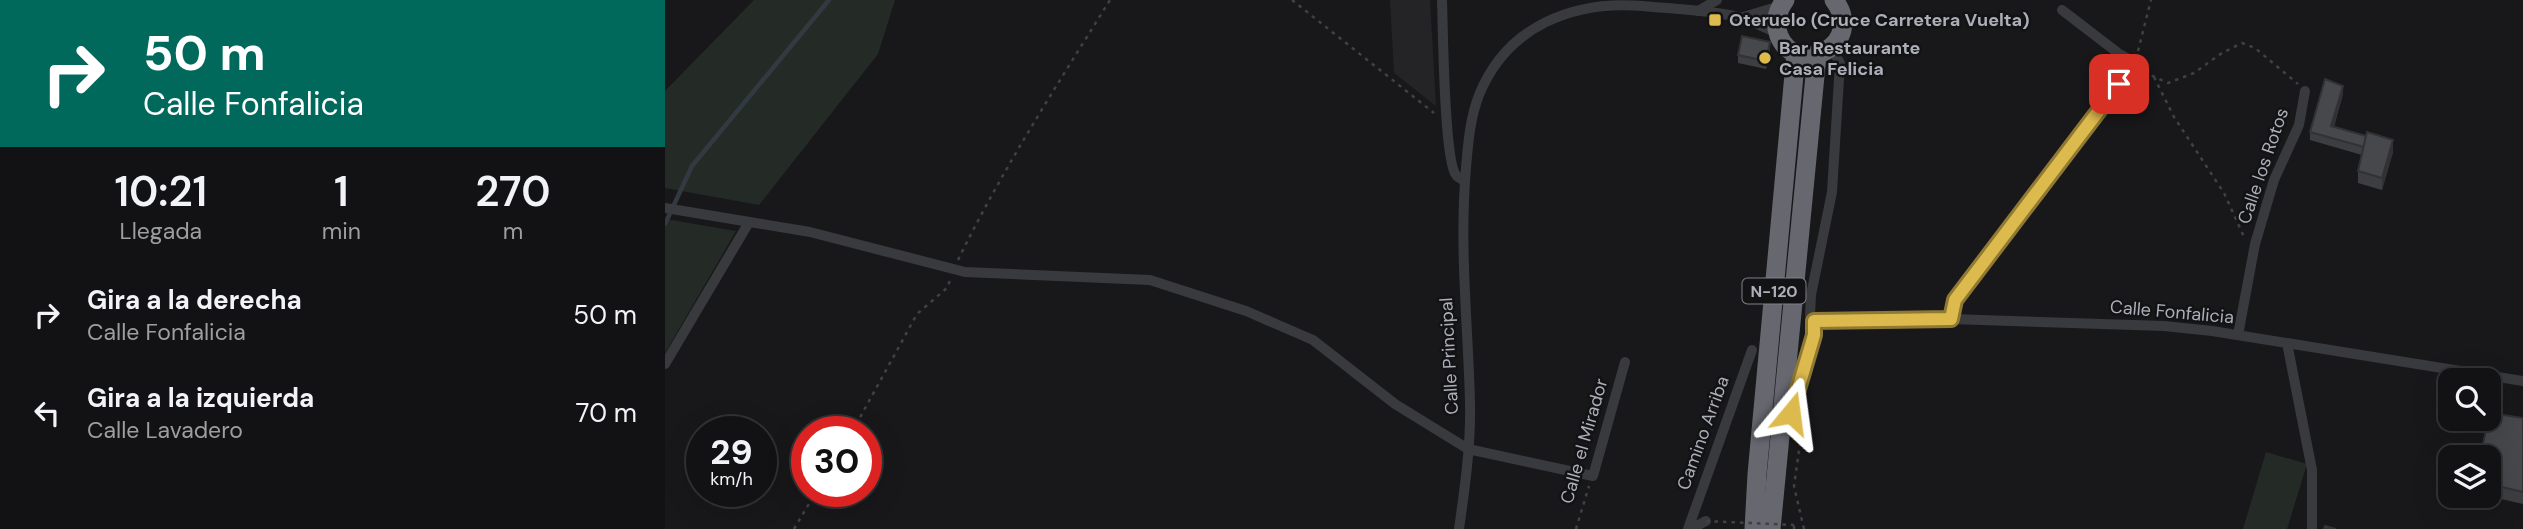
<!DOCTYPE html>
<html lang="es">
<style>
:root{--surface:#121214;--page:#1b1b1d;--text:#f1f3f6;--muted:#9c9ea0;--line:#313234}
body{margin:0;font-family:"DM Sans",sans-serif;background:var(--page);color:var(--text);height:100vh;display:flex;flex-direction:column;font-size:26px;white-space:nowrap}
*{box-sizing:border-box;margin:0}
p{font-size:23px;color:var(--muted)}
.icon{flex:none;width:38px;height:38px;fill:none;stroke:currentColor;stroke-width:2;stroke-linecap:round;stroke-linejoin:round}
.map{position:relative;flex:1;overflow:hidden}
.side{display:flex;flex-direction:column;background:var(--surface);width:665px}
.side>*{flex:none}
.guide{background:#00695c;color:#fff;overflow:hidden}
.fabs{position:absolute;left:1773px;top:368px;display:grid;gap:14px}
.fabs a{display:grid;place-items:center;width:63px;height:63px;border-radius:14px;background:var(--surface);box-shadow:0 7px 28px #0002,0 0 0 2px var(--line);font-size:35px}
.speed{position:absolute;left:21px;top:416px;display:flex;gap:14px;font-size:35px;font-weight:700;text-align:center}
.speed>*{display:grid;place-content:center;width:91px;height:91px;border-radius:50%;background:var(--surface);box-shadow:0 7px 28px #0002,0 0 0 2px var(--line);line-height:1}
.speed small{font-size:18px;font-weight:400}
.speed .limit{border:10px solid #d22;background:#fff;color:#111}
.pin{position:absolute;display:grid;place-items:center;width:60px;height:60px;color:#fff;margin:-30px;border-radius:14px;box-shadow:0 4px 10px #0006}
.me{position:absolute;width:77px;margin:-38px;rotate:16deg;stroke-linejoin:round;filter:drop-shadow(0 0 5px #0008)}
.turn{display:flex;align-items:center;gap:24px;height:147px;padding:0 28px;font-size:32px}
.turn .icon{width:91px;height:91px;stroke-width:2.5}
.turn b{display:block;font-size:49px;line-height:60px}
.eta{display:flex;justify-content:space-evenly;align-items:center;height:119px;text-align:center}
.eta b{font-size:42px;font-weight:600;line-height:49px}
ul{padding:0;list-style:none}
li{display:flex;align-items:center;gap:21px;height:98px;padding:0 28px}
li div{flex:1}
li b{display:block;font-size:26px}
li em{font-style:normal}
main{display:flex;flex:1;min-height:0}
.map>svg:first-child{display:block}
.built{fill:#242426}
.green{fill:#242b26}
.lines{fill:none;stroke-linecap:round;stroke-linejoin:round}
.stream{stroke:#333941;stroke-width:4.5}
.path{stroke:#3f4145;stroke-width:2.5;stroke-dasharray:3.5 5;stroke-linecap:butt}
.street{stroke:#393a3e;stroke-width:10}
.highway{stroke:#66676f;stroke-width:19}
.path-bridge{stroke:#3f4145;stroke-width:2.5;stroke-dasharray:3.5 5;stroke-linecap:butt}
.wall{fill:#3d3e41}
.shaded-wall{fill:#323235}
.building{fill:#47484c;stroke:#323235;stroke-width:2}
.route-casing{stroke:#907932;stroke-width:18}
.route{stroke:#ddba4d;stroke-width:12}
.poi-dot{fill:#ddba4d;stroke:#131315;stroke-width:2.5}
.labels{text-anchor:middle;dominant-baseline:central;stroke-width:5;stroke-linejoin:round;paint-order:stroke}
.shield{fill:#131315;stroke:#7e8087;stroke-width:2}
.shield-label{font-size:16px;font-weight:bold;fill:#acaeb8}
.poi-label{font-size:18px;font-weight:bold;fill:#acaeb8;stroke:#131315;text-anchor:start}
.street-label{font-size:18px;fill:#acaeb8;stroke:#131315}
</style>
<main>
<section class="side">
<div class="guide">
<div class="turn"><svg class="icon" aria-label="right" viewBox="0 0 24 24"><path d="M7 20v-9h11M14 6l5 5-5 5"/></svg><div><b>50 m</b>Calle Fonfalicia</div></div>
</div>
<div class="eta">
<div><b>10:21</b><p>Llegada</p></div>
<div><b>1</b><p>min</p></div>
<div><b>270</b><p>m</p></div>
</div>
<ul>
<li><svg class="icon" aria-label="right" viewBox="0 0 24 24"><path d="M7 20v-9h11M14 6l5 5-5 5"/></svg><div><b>Gira a la derecha</b><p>Calle Fonfalicia</p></div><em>50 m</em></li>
<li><svg class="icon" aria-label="left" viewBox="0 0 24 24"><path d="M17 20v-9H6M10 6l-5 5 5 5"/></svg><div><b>Gira a la izquierda</b><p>Calle Lavadero</p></div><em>70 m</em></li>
</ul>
</section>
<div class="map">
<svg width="1858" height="529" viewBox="0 0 1858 529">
<rect width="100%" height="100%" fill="#18181a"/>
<!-- built -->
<polygon class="built" points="725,0 765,0 771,106 729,73"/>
<!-- green -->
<g class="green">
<polygon points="89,0 230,0 213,54 94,205 0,188 0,91"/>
<polygon points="0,219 71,231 0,353"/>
<polygon points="1601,452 1642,464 1622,529 1578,529"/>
</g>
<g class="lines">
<!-- stream -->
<polyline class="stream" points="0,224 27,166 164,0"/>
<!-- path -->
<g class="path">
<polyline points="627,0 769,113"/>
<polyline points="1473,51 1486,0"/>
<polyline points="1479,72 1503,83 1529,73 1557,53 1577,43 1590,48 1633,84"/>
<polyline points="1489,77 1509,117 1559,193 1580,239"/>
<path d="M293 260C337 170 392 85 445 0"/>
<polyline points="187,432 252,314 283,287 285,279"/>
<polyline points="129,529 151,492"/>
<polyline points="911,529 924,486"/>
<polyline points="1129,529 1129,525"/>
<polyline points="1139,529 1129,486 1139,415"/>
</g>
<!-- street -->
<g class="street">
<path d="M777 0C778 27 779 160 791 175 793 178 797 179 800 181"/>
<polyline points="1033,11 1052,0"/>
<polyline points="1075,18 1115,6"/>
<polyline points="0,208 145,232 300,272 485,280 581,311 648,340 730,404 803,449 928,476 960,362"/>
<polyline points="1286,319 1289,300 1471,63 1453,53 1397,10"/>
<polyline points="1149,321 1286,319 1499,326 1547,331 1858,381"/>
<polyline points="1573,335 1590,244 1609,180 1634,125 1640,91"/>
<polyline points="1622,343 1647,470 1647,529"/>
<polyline points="0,364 83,224"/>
<polyline points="1124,421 1149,335 1149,321 1145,315 1146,295 1167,192 1175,63 1166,48"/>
<path d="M794 529C800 487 806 444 805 402 803 324 794 247 801 168 803 144 805 118 814 95 842 26 908 0 978 6 1010 9 1043 10 1074 17 1087 21 1100 28 1113 33"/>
<polyline points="1023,529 1087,350"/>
<polyline points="1026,529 1041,521"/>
</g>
<!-- highway -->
<g class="highway">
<path d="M1120 0C1112 11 1109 23 1114 36 1133 80 1202 43 1169 0"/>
<polyline points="1089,529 1092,474 1131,53"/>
<polyline points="1106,529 1152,55"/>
</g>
<!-- path-bridge -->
<polyline class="path-bridge" points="1041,521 1129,525"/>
</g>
<!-- wall -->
<g class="wall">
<polygon points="1105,50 1101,69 1073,63 1073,55"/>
<polygon points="1678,94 1669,127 1728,152 1717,190 1693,183 1693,171 1697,155 1645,140 1645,132"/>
<polygon points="1858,418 1858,504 1818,495 1824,495 1824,457"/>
</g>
<!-- shaded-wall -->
<g class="shaded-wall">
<polygon points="1105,42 1105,50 1101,69 1101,61"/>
<polygon points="1678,86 1678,94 1666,135 1666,126"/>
<polygon points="1728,140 1728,152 1717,190 1717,178"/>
</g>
<!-- building -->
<g class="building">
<polygon points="1077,36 1105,42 1101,61 1073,55"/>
<polygon points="1660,79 1678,86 1666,126 1701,136 1699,147 1645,132"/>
<polygon points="1702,132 1728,140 1717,178 1693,171"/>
<polygon points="1825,413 1858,418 1858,492 1824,484 1824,457 1815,457"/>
<polygon points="1660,526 1671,529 1659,529"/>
</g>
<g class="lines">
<defs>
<polyline id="route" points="1126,413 1149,335 1149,321 1286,319 1290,300 1454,84"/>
</defs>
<!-- route casing -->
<use href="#route" class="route-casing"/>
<!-- route -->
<use href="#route" class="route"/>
</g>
<!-- markers -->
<g class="poi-dot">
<rect x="1043" y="13" width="14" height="14" rx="3.5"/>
<circle cx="1100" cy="58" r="7"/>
</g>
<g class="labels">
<!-- shield labels -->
<rect class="shield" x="1077.5" y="278.5" width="63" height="25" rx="5"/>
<g class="shield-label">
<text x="1109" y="291">N-120</text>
</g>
<!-- poi labels -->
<g class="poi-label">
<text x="1064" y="20">Oteruelo (Cruce Carretera Vuelta)</text>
<text x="1114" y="48">Bar Restaurante<tspan x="1114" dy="21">Casa Felicia</tspan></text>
</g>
<!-- street labels -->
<g class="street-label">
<text transform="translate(1598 166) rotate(-71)">Calle los Rotos</text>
<text transform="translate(1507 312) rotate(5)">Calle Fonfalicia</text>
<text transform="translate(784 356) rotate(-93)">Calle Principal</text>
<text transform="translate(1038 433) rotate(-70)">Camino Arriba</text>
<text transform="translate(919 441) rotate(-74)">Calle el Mirador</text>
</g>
</g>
</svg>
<div class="fabs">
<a><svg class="icon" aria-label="search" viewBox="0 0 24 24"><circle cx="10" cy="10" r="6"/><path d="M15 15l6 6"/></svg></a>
<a><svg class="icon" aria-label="layers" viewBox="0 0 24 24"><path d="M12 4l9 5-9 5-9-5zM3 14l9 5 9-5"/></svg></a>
</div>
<div class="speed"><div>29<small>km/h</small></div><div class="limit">30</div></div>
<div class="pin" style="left:1454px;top:84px;background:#d93025"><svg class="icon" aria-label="arrive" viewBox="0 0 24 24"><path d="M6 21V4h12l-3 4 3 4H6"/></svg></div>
<svg class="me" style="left:1126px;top:413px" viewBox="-20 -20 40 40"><path d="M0-17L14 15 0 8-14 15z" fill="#ddba4d" stroke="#fff" stroke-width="4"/></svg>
</div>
</main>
